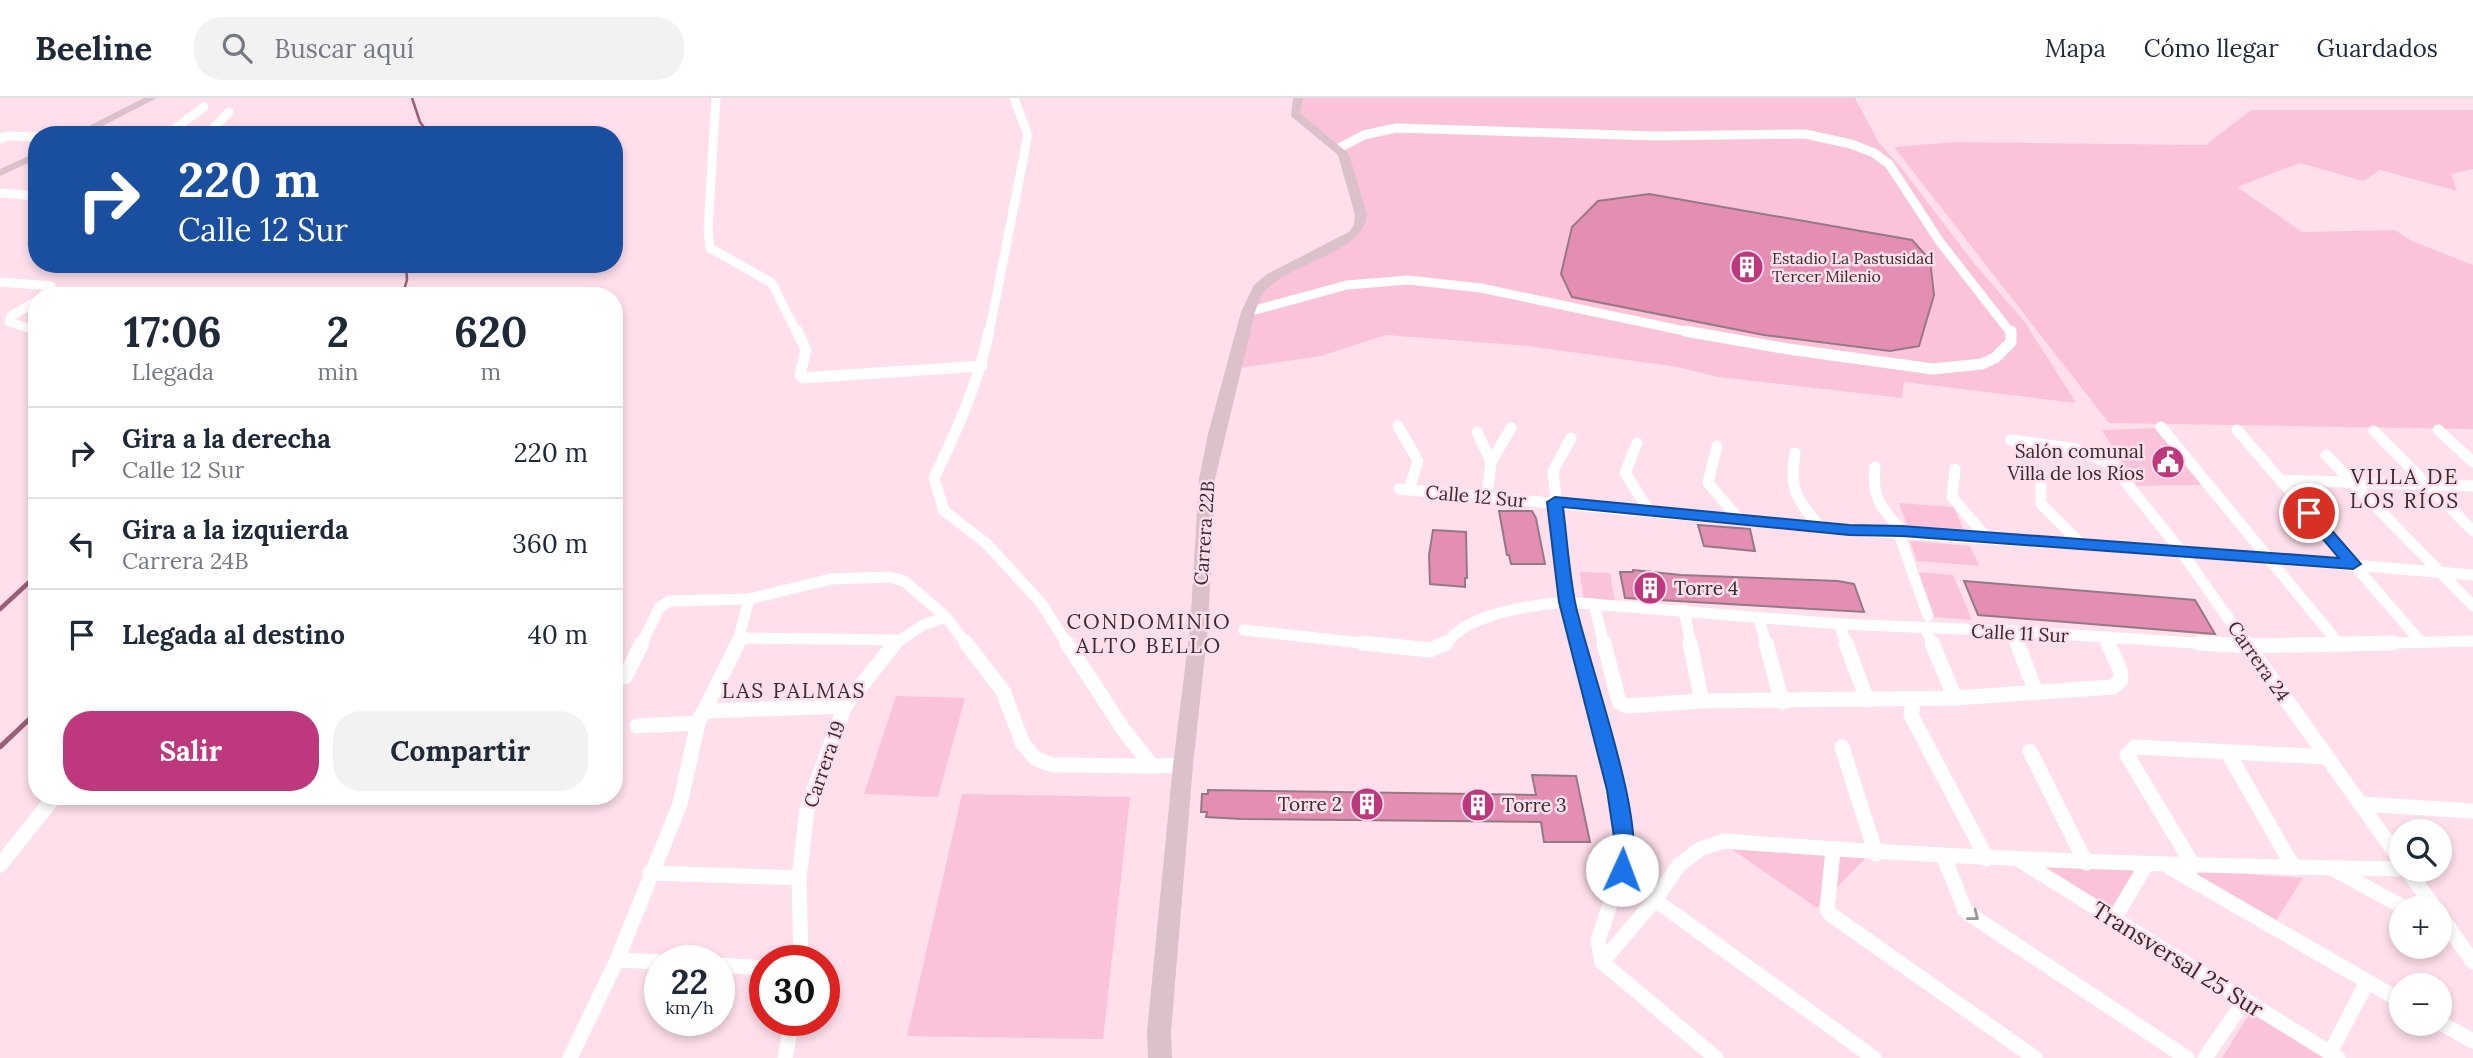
<!DOCTYPE html>
<html lang="es">
<meta charset="utf-8">
<style>
:root{--surface:#fff;--page:#f2f2f3;--text:#1f2937;--muted:#747a83;--line:#e0e1e3;--accent:#bd387d}
body{margin:0;font-family:Lora,serif;background:var(--page);color:var(--text);height:100vh;display:flex;flex-direction:column;font-size:26px;white-space:nowrap}
*{box-sizing:border-box;margin:0}
p{font-size:23px;color:var(--muted)}
.icon{flex:none;width:38px;height:38px;fill:none;stroke:currentColor;stroke-width:2;stroke-linecap:round;stroke-linejoin:round}
.map{position:relative;flex:1;overflow:hidden}
.panel{position:absolute;left:28px;top:189px;width:595px;height:518px;display:flex;flex-direction:column;background:var(--surface);border-radius:28px;box-shadow:0 4px 10px #0003}
.panel>*{flex:none}
.guide{position:absolute;left:28px;top:28px;width:595px;height:147px;border-radius:28px;box-shadow:0 4px 10px #0003;background:#1a4fa0;color:#fff;overflow:hidden}
.controls{position:absolute;left:2389px;top:721px;display:grid;gap:14px}
.controls a{display:grid;place-items:center;width:63px;height:63px;border-radius:50%;background:var(--surface);box-shadow:0 4px 10px #0003;font-size:35px}
.speed{position:absolute;left:644px;top:847px;display:flex;gap:14px;font-size:35px;font-weight:700;text-align:center}
.speed>*{display:grid;place-content:center;width:91px;height:91px;border-radius:50%;background:var(--surface);box-shadow:0 4px 10px #0003;line-height:1}
.speed small{font-size:18px;font-weight:400}
.speed .limit{border:10px solid #d22;background:#fff;color:#111}
.pin{position:absolute;display:grid;place-items:center;width:60px;height:60px;color:#fff;margin:-30px;border:4px solid #fff;border-radius:50%;box-shadow:0 2px 7px #0007}
.me{position:absolute;width:77px;margin:-38px;rotate:2deg;stroke-linejoin:round;filter:drop-shadow(0 0 5px #0008)}
.turn{display:flex;align-items:center;gap:24px;height:147px;padding:0 35px;font-size:32px}
.turn .icon{width:91px;height:91px;stroke-width:2.5}
.turn b{display:block;font-size:49px;line-height:60px}
.eta{display:flex;justify-content:space-evenly;align-items:center;height:119px;text-align:center}
.eta b{font-size:42px;font-weight:800;line-height:49px}
.primary-button{display:flex;gap:14px;margin-top:auto;padding:14px 35px}
.primary-button a{flex:1;height:80px;border-radius:28px;background:var(--accent);color:#fff;font-size:28px;font-weight:800;line-height:80px;text-align:center}
.primary-button a+a{background:var(--page);color:var(--text)}
ul{padding:0;list-style:none}
li{display:flex;align-items:center;gap:21px;height:91px;padding:0 35px;border-top:2px solid var(--line)}
li div{flex:1}
li b{display:block;font-size:26px}
li em{font-style:normal}
header{display:flex;align-items:center;gap:42px;box-sizing:border-box;height:98px;padding:0 35px;background:var(--surface);border-bottom:2px solid var(--line)}
header strong{font-size:33px}
nav{display:flex;gap:38px;margin-inline-start:auto;font-size:24px}
.search{width:490px;height:63px;background:var(--page);display:flex;align-items:center;gap:18px;box-sizing:border-box;padding:0 24px;border-radius:28px;color:var(--muted);font-size:26px}
.map>svg:first-child{display:block}
.green{fill:#fbc3d9}
.lines{fill:none;stroke-linecap:round;stroke-linejoin:round}
.stream-far2{stroke:#9b5d78;stroke-width:2.5}
.stream-far1{stroke:#9b5d78;stroke-width:4.5}
.stream{stroke:#9b5d78;stroke-width:5}
.building{fill:#e58eb4;stroke:#957984;stroke-width:2}
.street-far2{stroke:#fff;stroke-width:9}
.street-far1{stroke:#fff;stroke-width:11}
.street{stroke:#fff;stroke-width:15}
.secondary{fill:#dac1cb;fill-rule:evenodd}
.oneway{stroke:#9b9698}
.route{fill:#1a73e8;stroke:#114b97;stroke-width:2}
.labels{text-anchor:middle;dominant-baseline:central;stroke-width:5;stroke-linejoin:round;paint-order:stroke}
.far-poi-label{font-size:16px;fill:#372c30;stroke:#fedfeb;text-anchor:start}
.poi-label{font-size:19px;fill:#372c30;stroke:#fedfeb;text-anchor:end}
.street-label{font-size:19px;fill:#372c30;stroke:#fedfeb}
.neighbourhood-label{font-size:21px;letter-spacing:2px;fill:#372c30;stroke:#fedfeb}
.near-street-label{font-size:23px;fill:#372c30;stroke:#fedfeb}
</style>
<header>
<strong>Beeline</strong>
<div class="search"><svg class="icon" aria-label="search" viewBox="0 0 24 24"><circle cx="10" cy="10" r="6"/><path d="M15 15l6 6"/></svg>Buscar aquí</div>
<nav><a>Mapa</a><a>Cómo llegar</a><a>Guardados</a></nav>
</header>
<div class="map">
<svg width="2473" height="960" viewBox="0 0 2473 960">
<rect width="100%" height="100%" fill="#fedfeb"/>
<!-- green -->
<g class="green">
<polygon points="1298,0 1855,0 1879,45 1900,68 1973,164 2024,223 2076,305 1904,284 1902,300 1718,279 1678,269 1528,248 1386,237 1321,258 1232,271 1259,190 1352,137 1360,127 1343,56 1298,19"/>
<polygon points="2251,12 2473,12 2473,71 2451,76 2457,93 2380,72 2363,83 2300,65 2237,89 2302,134 2395,132 2412,143 2473,167 2473,331 2109,325 1894,49 1956,44 2206,47"/>
<polygon points="2159,330 2205,387 2137,388 2102,332"/>
<polygon points="1899,405 1954,409 1963,431 1907,427"/>
<polygon points="1910,443 1970,448 1979,468 1917,463"/>
<polygon points="1580,474 1610,475 1615,505 1584,503"/>
<polygon points="1918,474 1953,477 1972,522 1934,519"/>
<polygon points="896,598 965,600 938,699 864,696"/>
<polygon points="962,696 1130,699 1103,941 907,938"/>
<polygon points="1730,750 1867,758 1817,810"/>
<polygon points="2036,766 2141,768 2111,814"/>
<polygon points="2185,772 2303,780 2275,824"/>
<polygon points="2253,910 2334,960 2222,960"/>
</g>
<g class="lines">
<!-- stream-far2 -->
<g class="stream-far2">
<polyline points="412,0 420,24 430,37"/>
<polyline points="402,198 407,182 406,166"/>
</g>
<!-- stream-far1 -->
<polyline class="stream-far1" points="0,511 37,477"/>
<!-- stream -->
<polyline class="stream" points="0,649 37,614"/>
</g>
<!-- building -->
<g class="building">
<polygon points="1649,96 1912,142 1930,162 1934,197 1919,248 1890,253 1764,237 1572,199 1561,176 1572,129 1598,103"/>
<polygon points="1499,413 1532,413 1536,420 1545,466 1511,466 1509,457 1507,457"/>
<polygon points="1698,427 1750,431 1755,453 1704,448"/>
<polygon points="1433,432 1466,434 1467,480 1465,480 1465,489 1430,486 1429,457"/>
<polygon points="1633,472 1681,477 1838,483 1854,486 1864,514 1625,500 1620,474 1633,474"/>
<polygon points="1964,483 2195,502 2215,536 1978,517"/>
<polygon points="1532,677 1576,678 1590,744 1544,744 1541,724 1242,721 1206,719 1207,714 1201,714 1202,696 1208,696 1208,692 1536,697"/>
</g>
<g class="lines">
<!-- street-far2 -->
<g class="street-far2">
<polyline points="716,0 708,131 710,150 772,185 797,235"/>
<polyline points="166,37 204,9"/>
<polyline points="207,37 229,14"/>
<polyline points="0,41 6,38 37,39"/>
<polyline points="1339,50 1364,37 1396,30 1655,38 1805,36 1851,46 1874,55 1889,66 1940,144 2011,235"/>
<polyline points="0,95 37,98"/>
<polyline points="0,184 51,188 51,195 45,198"/>
<polyline points="1248,214 1347,187 1408,182 1481,190 1694,235"/>
<polyline points="32,231 9,224 11,218 37,203"/>
<polyline points="989,235 1028,37 1014,0"/>
</g>
<!-- street-far1 -->
<g class="street-far1">
<polyline points="797,233 806,252 800,277 803,280 982,268"/>
<path d="M989 233C978 286 957 332 934 380L944 413 986 445 1041 505 1068 547"/>
<polyline points="1685,233 1788,251 1933,271 1982,266 1995,260 2011,244 2011,233"/>
<polyline points="1398,328 1418,363 1409,392"/>
<polyline points="2161,329 2339,546"/>
<polyline points="2237,332 2421,544"/>
<polyline points="2438,332 2473,364"/>
<polyline points="2374,333 2473,433"/>
<polyline points="1477,334 1491,364"/>
<polyline points="1571,340 1553,373 1567,504 1578,547"/>
<polyline points="2011,342 2077,351 2112,367 2181,453 2247,547"/>
<polyline points="1637,345 1625,375 1650,414"/>
<polyline points="1717,348 1708,385 1739,421"/>
<path d="M1795 355C1789 393 1797 401 1820 429"/>
<polyline points="2326,357 2473,508"/>
<path d="M1875 369C1872 402 1881 409 1902 433"/>
<polyline points="1955,371 1952,399 1987,440"/>
<polyline points="2041,382 2041,406 2081,446"/>
<polyline points="2280,382 2473,388"/>
<polyline points="1399,391 1848,432 2181,453 2473,477"/>
<polyline points="1487,399 1491,364 1511,330"/>
<polyline points="1898,433 1928,518"/>
<polyline points="1594,506 1604,547"/>
<polyline points="1684,512 1691,547"/>
<polyline points="1759,519 1766,547"/>
<polyline points="1839,526 1847,547"/>
<polyline points="1926,531 1933,547"/>
<polyline points="1244,532 1379,547"/>
<polyline points="2012,533 2017,547"/>
<polyline points="2106,539 2109,547"/>
<polyline points="740,540 897,542"/>
<polyline points="641,547 660,509 670,503 749,501 831,481 889,479 904,483 946,519 967,547"/>
<polyline points="737,547 749,501"/>
<polyline points="893,547 923,527 946,519"/>
<path d="M1444 547C1451 541 1457 533 1465 529 1495 512 1534 507 1567 504L1839 526 2012 533 2226 547"/>
<polyline points="2314,547 2473,543"/>
</g>
<!-- street -->
<g class="street">
<polyline points="966,545 1003,593 1023,646 1036,661 1053,667 1152,668"/>
<polyline points="1067,545 1123,631 1152,668 1183,667"/>
<polyline points="1363,545 1430,552 1446,545"/>
<polyline points="1578,545 1617,692 1625,753 1622,772 1598,842 1602,864"/>
<polyline points="1604,545 1619,604 1627,608 1702,603 1955,600 2113,589 2121,582 2120,572 2108,545"/>
<polyline points="1690,545 1702,603"/>
<polyline points="1766,545 1782,604"/>
<polyline points="1846,545 1867,602"/>
<polyline points="1932,545 1955,600"/>
<polyline points="2017,545 2036,594"/>
<polyline points="2199,545 2249,548 2392,545"/>
<polyline points="2246,545 2401,763"/>
<polyline points="625,579 642,545"/>
<polyline points="1914,601 1911,617 1987,761"/>
<polyline points="705,613 845,608"/>
<polyline points="637,628 698,625"/>
<polyline points="1842,649 1876,756"/>
<polyline points="2030,653 2086,765"/>
<polyline points="2228,655 2294,770"/>
<polyline points="2361,706 2473,713"/>
<polyline points="1833,753 1827,811 1830,816 2035,960"/>
<polyline points="1944,759 1965,812 1971,817 2187,960"/>
<polyline points="2021,763 2338,960"/>
<polyline points="0,767 55,698"/>
<polyline points="2194,769 2127,657 2135,649 2327,659"/>
<polyline points="2171,770 2401,903"/>
<polyline points="2335,772 2405,810"/>
<polyline points="2407,772 2435,810"/>
<polyline points="650,775 799,780"/>
<polyline points="1655,802 1874,960"/>
<polyline points="2440,817 2473,864"/>
<polyline points="2114,821 2147,766"/>
<polyline points="617,862 660,864"/>
<polyline points="801,863 799,780 807,711 845,608 895,545"/>
<path d="M1602 864 1655 802 1679 767 1700 751 1724 743C1949 761 2175 768 2401 771"/>
<polyline points="1602,864 1716,960"/>
<polyline points="719,867 765,870"/>
<polyline points="2440,925 2473,943"/>
<polyline points="2330,955 2367,884"/>
<polyline points="570,960 617,862 680,706 698,625 738,545"/>
<polyline points="785,960 792,922"/>
<polyline points="2205,960 2245,902"/>
</g>
<!-- secondary -->
<g class="secondary">
<polygon points="144,0 157,0 85,37 71,37"/>
<path d="M1293 0H1303L1300 15 1349 56 1367 117C1364 154 1292 165 1268 190 1261 196 1258 206 1255 214L1215 381 1208 530 1193 667 1171 934 1172 960H1148L1147 934 1173 667 1190 530 1199 381 1208 336 1241 214 1254 187 1267 176 1349 134 1354 127 1355 117 1338 57 1291 18Z"/>
<polygon points="37,54 37,61 0,78 0,71"/>
</g>
</g>
<!-- one-way arrows -->
<defs><path id="oneway-chevron" d="M-2-3.5L2.5 0L-2 3.5" fill="none" stroke-width="1.6" stroke-linecap="round" stroke-linejoin="round" transform="scale(1.75)"/></defs>
<use class="oneway" href="#oneway-chevron" transform="translate(1974 818) rotate(38)"/>
<!-- route -->
<path class="route" d="M1555 399 1849 427 1902 428 2339 460 2301 415 2309 411 2314 412 2361 466 2353 471 1902 438 1849 437 1563 409C1567 441 1569 473 1575 504 1586 560 1652 734 1629 778L1622 781 1615 778 1612 772 1616 752 1607 692 1559 504 1547 404Z"/>
<!-- icons -->
<defs>
<symbol id="building-disc" viewBox="-11 -11 22 22"><circle r="9.5" fill="#bd387d" stroke="#fedfeb"/><path d="M-4-6H4V6H1V3H-1V6H-4ZM-2.5-4.3h1.7v1.8h-1.7ZM.8-4.3h1.7v1.8H.8ZM-2.5-1h1.7V.8h-1.7ZM.8-1h1.7V.8H.8Z" fill="#fff"/></symbol>
<symbol id="civic-disc" viewBox="-11 -11 22 22"><circle r="9.5" fill="#bd387d" stroke="#fedfeb"/><path d="M-.6-6.5H3V-4.5H.6V-3L4-1V1h2V6H-6V1h2V-1L-.6-3ZM-1.2 2.5V6h2.4V2.5Z" fill="#fff"/></symbol>
</defs>
<g fill-rule="evenodd">
<use href="#building-disc" x="1728" y="150" width="38" height="38"/>
<use href="#civic-disc" x="2149" y="345" width="38" height="38"/>
<use href="#building-disc" x="1631" y="471" width="38" height="38"/>
<use href="#building-disc" x="1348" y="687" width="38" height="38"/>
<use href="#building-disc" x="1459" y="688" width="38" height="38"/>
</g>
<g class="labels">
<!-- far-poi labels -->
<g class="far-poi-label">
<text x="1772" y="160">Estadio La Pastusidad<tspan x="1772" dy="18">Tercer Milenio</tspan></text>
</g>
<!-- poi labels -->
<g class="poi-label">
<text x="2144" y="353">Salón comunal<tspan x="2144" dy="22">Villa de los Ríos</tspan></text>
<text x="1674" y="490" text-anchor="start">Torre 4</text>
<text x="1342" y="706">Torre 2</text>
<text x="1502" y="707" text-anchor="start">Torre 3</text>
</g>
<!-- street labels -->
<g class="street-label">
<text transform="translate(1476 398) rotate(5)">Calle 12 Sur</text>
<text transform="translate(1204 435) rotate(-86)">Carrera 22B</text>
<text transform="translate(2020 535) rotate(3)">Calle 11 Sur</text>
<text transform="translate(2259 563) rotate(55)">Carrera 24</text>
<text transform="translate(824 666) rotate(-71)">Carrera 19</text>
</g>
<!-- neighbourhood labels -->
<g class="neighbourhood-label">
<text x="2405" y="378">VILLA DE<tspan x="2405" dy="24">LOS RÍOS</tspan></text>
<text x="1149" y="523">CONDOMINIO<tspan x="1149" dy="24">ALTO BELLO</tspan></text>
<text x="794" y="592">LAS PALMAS</text>
</g>
<!-- near-street labels -->
<g class="near-street-label">
<text transform="translate(2178 861) rotate(32)">Transversal 25 Sur</text>
</g>
</g>
</svg>
<div class="controls">
<a><svg class="icon" aria-label="search" viewBox="0 0 24 24"><circle cx="10" cy="10" r="6"/><path d="M15 15l6 6"/></svg></a>
<a>+</a>
<a>−</a>
</div>
<div class="speed"><div>22<small>km/h</small></div><div class="limit">30</div></div>
<div class="pin" style="left:2309px;top:415px;background:#d93025"><svg class="icon" aria-label="arrive" viewBox="0 0 24 24"><path d="M6 21V4h12l-3 4 3 4H6"/></svg></div>
<svg class="me" style="left:1622px;top:772px" viewBox="-20 -20 40 40"><circle r="19" fill="#fff"/><path d="M0-13L10 11 0 6-10 11z" fill="#1a73e8"/></svg>
<div class="guide">
<div class="turn"><svg class="icon" aria-label="right" viewBox="0 0 24 24"><path d="M7 20v-9h11M14 6l5 5-5 5"/></svg><div><b>220 m</b>Calle 12 Sur</div></div>
</div>
<section class="panel">
<div class="eta">
<div><b>17:06</b><p>Llegada</p></div>
<div><b>2</b><p>min</p></div>
<div><b>620</b><p>m</p></div>
</div>
<ul>
<li><svg class="icon" aria-label="right" viewBox="0 0 24 24"><path d="M7 20v-9h11M14 6l5 5-5 5"/></svg><div><b>Gira a la derecha</b><p>Calle 12 Sur</p></div><em>220 m</em></li>
<li><svg class="icon" aria-label="left" viewBox="0 0 24 24"><path d="M17 20v-9H6M10 6l-5 5 5 5"/></svg><div><b>Gira a la izquierda</b><p>Carrera 24B</p></div><em>360 m</em></li>
<li><svg class="icon" aria-label="arrive" viewBox="0 0 24 24"><path d="M6 21V4h12l-3 4 3 4H6"/></svg><div><b>Llegada al destino</b></div><em>40 m</em></li>
</ul>
<div class="primary-button"><a>Salir</a><a>Compartir</a></div>
</section>
</div>
